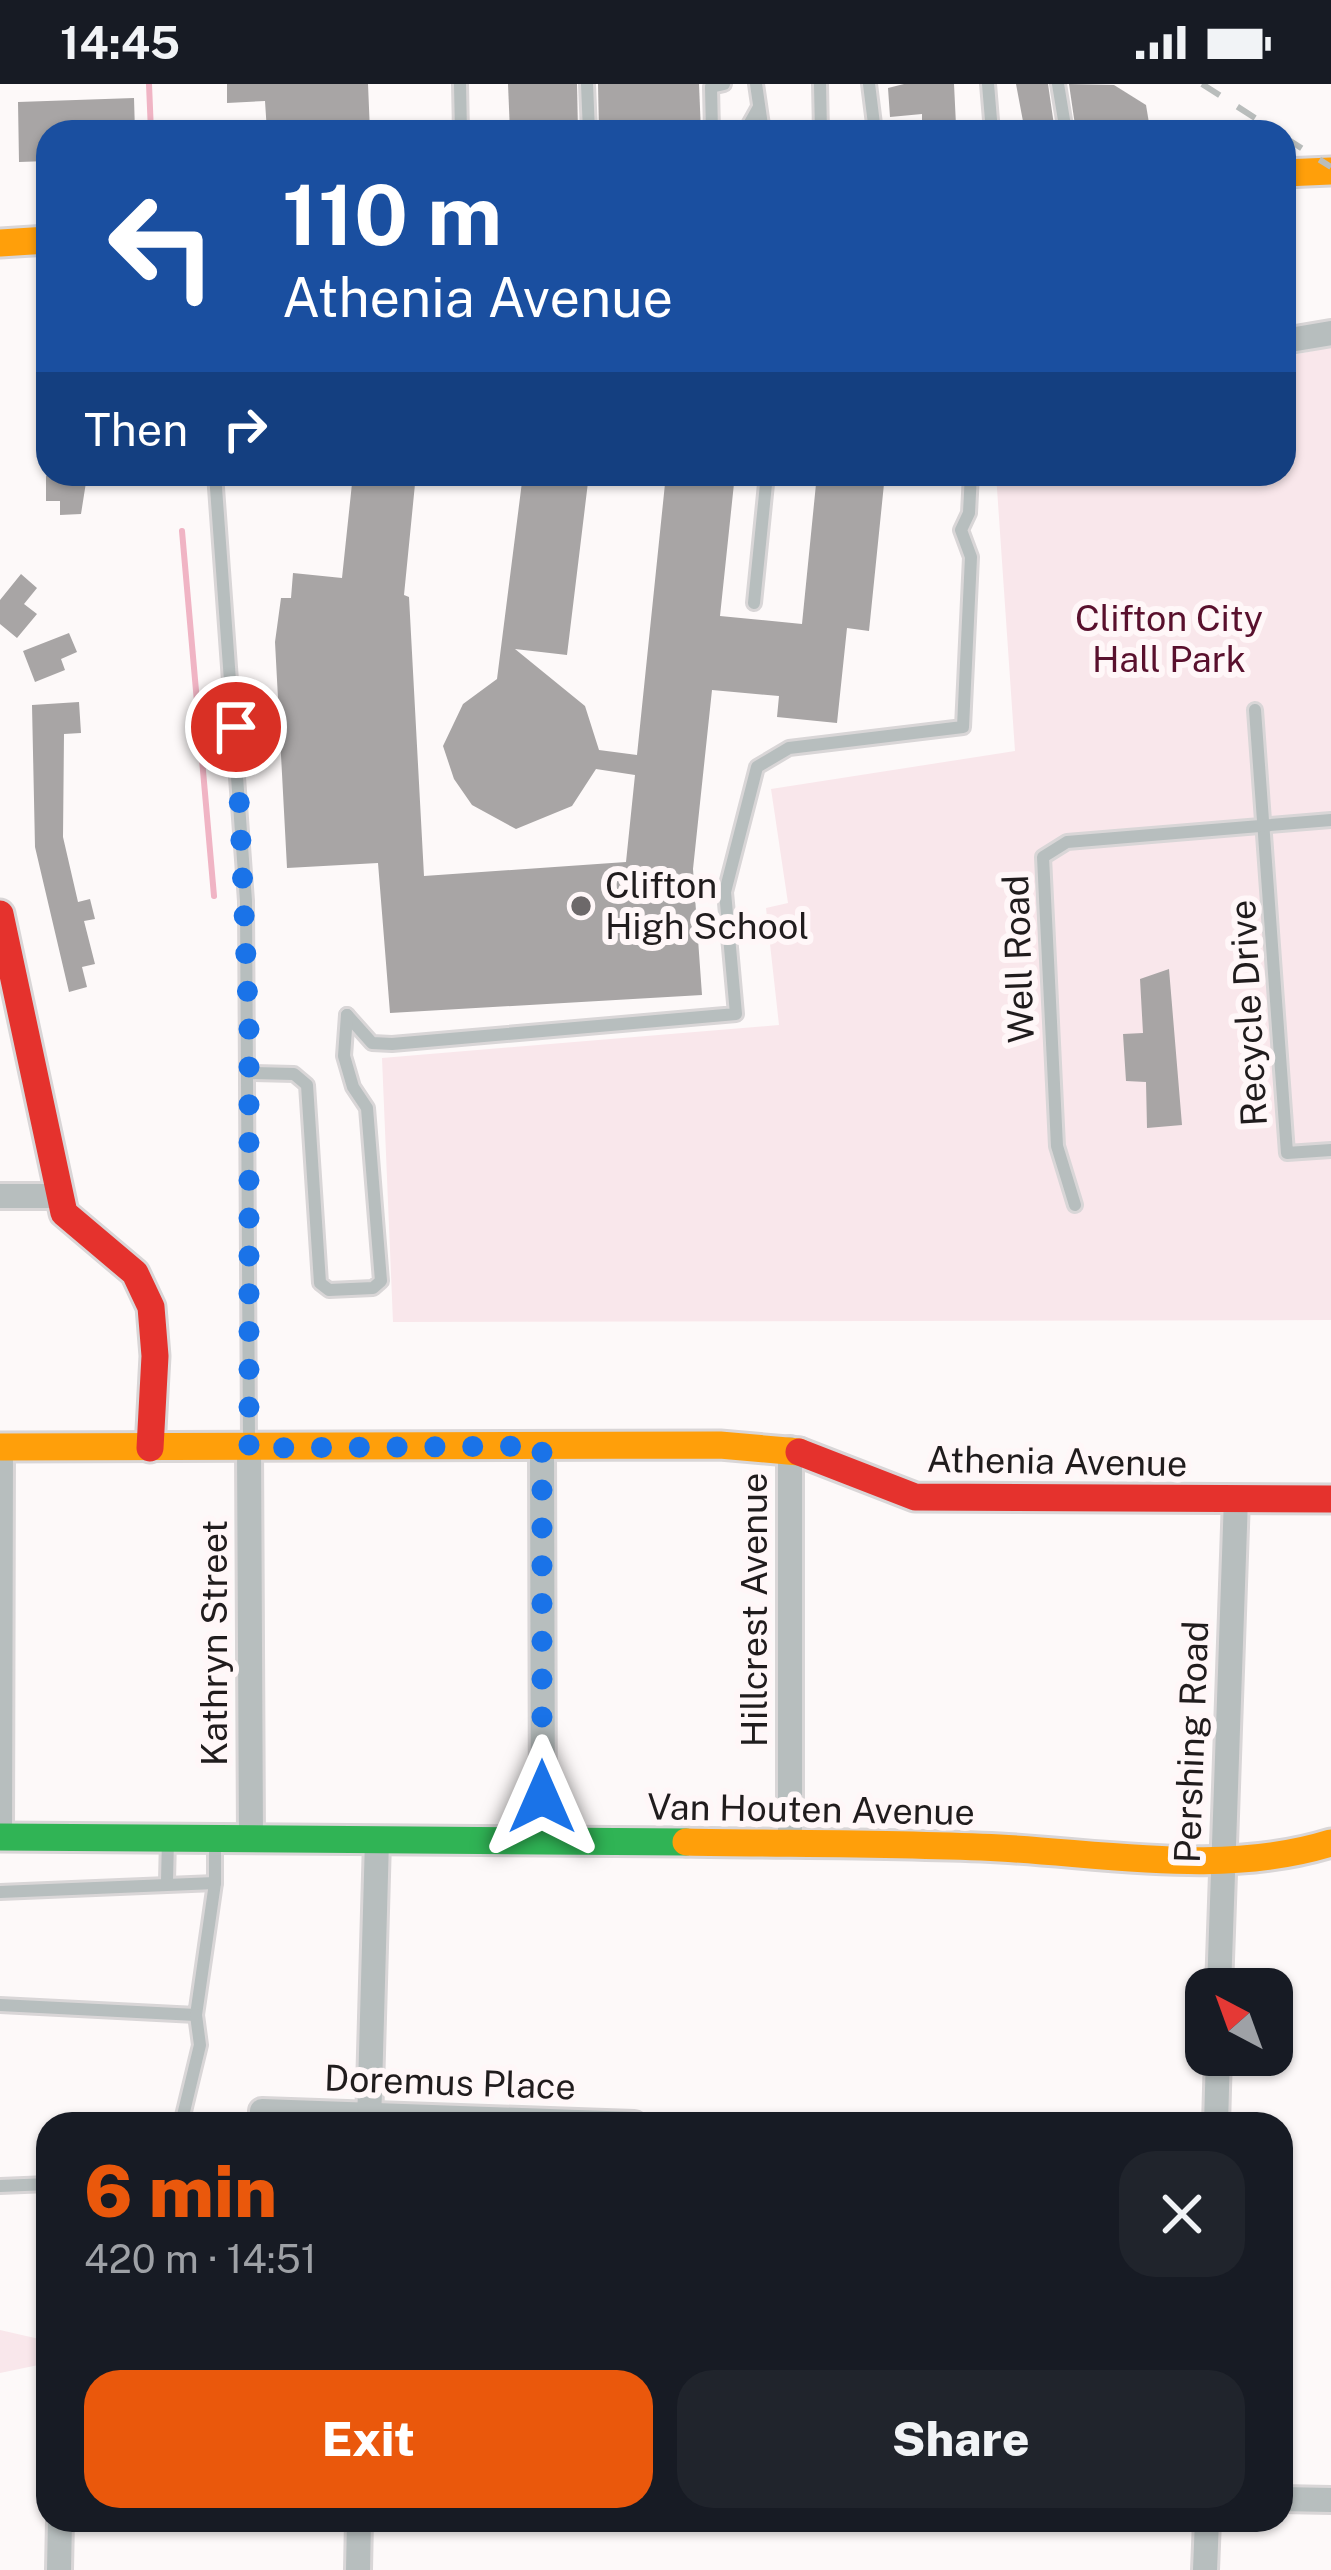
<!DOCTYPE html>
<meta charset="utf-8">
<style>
:root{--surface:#171b24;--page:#20242c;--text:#f1f3f6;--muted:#9ea1a6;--accent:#ea580c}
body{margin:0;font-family:"Public Sans",sans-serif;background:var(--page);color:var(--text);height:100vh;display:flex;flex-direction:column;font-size:45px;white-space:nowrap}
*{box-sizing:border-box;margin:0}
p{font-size:39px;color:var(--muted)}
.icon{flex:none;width:66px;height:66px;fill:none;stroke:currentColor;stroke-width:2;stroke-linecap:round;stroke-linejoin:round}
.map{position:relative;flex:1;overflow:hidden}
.details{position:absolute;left:36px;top:2028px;width:1257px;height:420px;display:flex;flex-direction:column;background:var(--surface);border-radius:36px;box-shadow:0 3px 9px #0004}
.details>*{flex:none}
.hud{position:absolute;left:36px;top:36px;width:1260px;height:366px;border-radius:36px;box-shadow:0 3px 9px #0004;background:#1a4fa0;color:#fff;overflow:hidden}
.needle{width:78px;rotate:319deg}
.tools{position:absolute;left:1185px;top:1884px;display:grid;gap:24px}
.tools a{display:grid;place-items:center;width:108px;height:108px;border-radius:24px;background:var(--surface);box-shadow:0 3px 9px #0004;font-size:60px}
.pin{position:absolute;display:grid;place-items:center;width:102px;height:102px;color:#fff;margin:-51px;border:6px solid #fff;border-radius:50%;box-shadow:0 3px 12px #0007}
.me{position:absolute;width:132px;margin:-66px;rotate:0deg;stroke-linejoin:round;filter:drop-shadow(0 0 9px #0008)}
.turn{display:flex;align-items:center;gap:42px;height:252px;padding:0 48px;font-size:54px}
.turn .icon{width:156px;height:156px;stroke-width:2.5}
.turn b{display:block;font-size:84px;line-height:102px}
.then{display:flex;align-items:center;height:114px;padding:0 48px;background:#0003;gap:24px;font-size:45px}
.round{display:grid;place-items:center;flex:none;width:126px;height:126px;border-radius:36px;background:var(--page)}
.overview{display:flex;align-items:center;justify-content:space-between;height:204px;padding:0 48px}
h1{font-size:72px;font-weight:800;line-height:90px;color:var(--accent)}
.primary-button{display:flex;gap:24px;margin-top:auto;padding:24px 48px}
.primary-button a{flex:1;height:138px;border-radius:36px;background:var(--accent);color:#fff;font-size:48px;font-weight:800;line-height:138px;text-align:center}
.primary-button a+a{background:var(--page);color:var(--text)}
.status{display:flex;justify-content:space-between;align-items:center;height:84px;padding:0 60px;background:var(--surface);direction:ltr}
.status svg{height:33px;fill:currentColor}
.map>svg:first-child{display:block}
.green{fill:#f9e7eb}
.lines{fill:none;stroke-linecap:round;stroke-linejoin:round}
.stream{stroke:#f0b4c4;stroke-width:6}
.building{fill:#a8a5a5}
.lane-casing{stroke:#d9d6d7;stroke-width:18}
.street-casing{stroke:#d9d6d7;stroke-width:30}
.fast-casing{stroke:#d9d6d7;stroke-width:33}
.slow-casing{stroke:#d9d6d7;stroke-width:33}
.jam-casing{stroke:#d9d6d7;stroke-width:33}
.lane{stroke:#b7bebe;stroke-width:12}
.street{stroke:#b7bebe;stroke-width:24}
.fast{stroke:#30b455;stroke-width:27}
.slow{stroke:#ff9f0a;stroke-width:27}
.jam{stroke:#e5322d;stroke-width:27}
.rail{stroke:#b9bdbc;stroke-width:6;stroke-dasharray:21 21;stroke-linecap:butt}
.route{stroke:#1a73e8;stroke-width:21;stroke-dasharray:0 37.8}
.poi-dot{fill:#6d696a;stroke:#fff7f8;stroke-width:4.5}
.labels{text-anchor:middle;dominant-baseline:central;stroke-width:12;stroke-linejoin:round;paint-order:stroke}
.park-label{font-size:36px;fill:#59102d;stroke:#fff7f8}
.poi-label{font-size:36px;fill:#201c1d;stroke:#fff7f8;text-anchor:start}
.street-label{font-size:36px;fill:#201c1d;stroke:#fff7f8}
</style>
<div class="status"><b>14:45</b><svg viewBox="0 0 49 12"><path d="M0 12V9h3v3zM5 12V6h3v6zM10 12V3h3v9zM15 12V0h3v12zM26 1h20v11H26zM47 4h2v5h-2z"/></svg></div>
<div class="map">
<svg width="1331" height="2486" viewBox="0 0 1331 2486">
<rect width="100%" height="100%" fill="#fdf9f9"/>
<!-- green -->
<g class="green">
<polygon points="1331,263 1331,1236 393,1238 382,974 779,941 766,824 788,819 771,705 1015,667 996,390 1284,390 1284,273"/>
<polygon points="0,2246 48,2257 48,2279 0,2289"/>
</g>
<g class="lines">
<!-- stream -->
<g class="stream">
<polyline points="149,0 151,48"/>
<polyline points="177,390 178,394"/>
<polyline points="182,447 214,812"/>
</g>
</g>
<!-- building -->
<g class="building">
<polygon points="227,0 368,0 370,48 267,48 265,17 227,19"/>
<polygon points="508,0 577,0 578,48 510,48"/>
<polygon points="598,0 699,0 701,48 599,48"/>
<polygon points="904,0 954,0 956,41 922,43 922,30 890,33 888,4"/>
<polygon points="1016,0 1048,0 1055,48 1025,48"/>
<polygon points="1069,0 1114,1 1146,21 1149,39 1076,48"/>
<polygon points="134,14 135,48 48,48 48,77 19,78 18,18"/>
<polygon points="353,390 416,390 404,511 409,513 424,792 626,778 635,691 596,685 572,722 516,745 472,721 454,695 443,662 463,620 497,595 523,390 589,390 567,571 515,565 585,622 599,666 637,671 666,390 735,390 720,532 802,540 817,390 885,390 869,547 847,544 837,639 777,633 779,612 712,606 693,785 702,911 390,929 378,779 287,784 275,558 281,514 291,514 293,489 342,494"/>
<polygon points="46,392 87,392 81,430 60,431 60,417 46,417"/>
<polygon points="21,490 37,504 24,520 37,530 17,554 0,540 0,516"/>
<polygon points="69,549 77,568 61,575 65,586 35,598 23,567"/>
<polygon points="79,618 81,649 64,650 63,753 78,818 90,815 95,835 84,837 95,880 82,883 87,903 69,908 35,763 32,621"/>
<polygon points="1169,885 1182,1041 1147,1044 1146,998 1126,997 1123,950 1143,949 1140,895"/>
</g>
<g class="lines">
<defs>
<g id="lane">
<polyline points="460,0 461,48"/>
<polyline points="587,0 589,48"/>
<polyline points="756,0 763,48"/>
<polyline points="820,0 821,48"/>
<polyline points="869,0 875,48"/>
<polyline points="988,0 992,48"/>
<polyline points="1058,0 1066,48"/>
<polyline points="712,48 711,3 724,0"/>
<polyline points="745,48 759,23"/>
<polyline points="215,390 246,817 249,1356"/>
<polyline points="754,519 767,390"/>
<polyline points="1255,626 1287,1069 1331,1066"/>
<polyline points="347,931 372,959 392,960 736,930 725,808 757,683 789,664 963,643 971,473 961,446 969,429 971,390"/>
<polyline points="249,989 294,990 307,1001 320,1199 329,1206 373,1204 381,1197 367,1024 353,1003 344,972 347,931"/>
<polyline points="1075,1121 1057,1062 1043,773 1067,758 1331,736"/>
<polyline points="167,1797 168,1755"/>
<polyline points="0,1808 215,1799"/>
<polyline points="0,1921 196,1931 215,1799 215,1756"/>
<polyline points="181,2040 200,1961 196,1931"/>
<polyline points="0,2102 48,2100"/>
</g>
<g id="street">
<polyline points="1284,257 1331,249"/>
<polyline points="0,1112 58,1112"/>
<polyline points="542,1362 543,1757"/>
<polyline points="249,1364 251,1755"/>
<polyline points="0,1753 1,1363"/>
<polyline points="790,1759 790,1365"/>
<polyline points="1219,1905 1236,1414"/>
<polyline points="262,2027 634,2040"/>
<polyline points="369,2040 377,1756"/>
<polyline points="1216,2040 1218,1971"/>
<polyline points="1281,2415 1331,2416"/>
<polyline points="59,2486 60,2436"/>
<polyline points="358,2486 359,2436"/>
<polyline points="1205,2486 1207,2436"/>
</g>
<polyline id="fast" points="0,1753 686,1758"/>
<g id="slow">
<polyline points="1284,89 1331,87"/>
<polyline points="0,159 48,156"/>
<polyline points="0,1363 720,1361 799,1368"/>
<path d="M686 1758C791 1760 896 1759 1000 1764 1109 1770 1225 1792 1331 1759"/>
</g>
<g id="jam">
<polyline points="0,830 64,1129 135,1189 151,1223 155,1272 150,1364"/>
<polyline points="799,1368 915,1413 1331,1415"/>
</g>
</defs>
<!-- lane casing -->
<use href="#lane" class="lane-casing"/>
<!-- street casing -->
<use href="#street" class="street-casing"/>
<!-- fast casing -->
<use href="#fast" class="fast-casing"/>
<!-- slow casing -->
<use href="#slow" class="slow-casing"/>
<!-- jam casing -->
<use href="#jam" class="jam-casing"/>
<!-- lane -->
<use href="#lane" class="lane"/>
<!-- street -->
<use href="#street" class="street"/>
<!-- fast -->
<use href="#fast" class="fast"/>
<!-- slow -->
<use href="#slow" class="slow"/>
<!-- jam -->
<use href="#jam" class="jam"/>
<!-- rail -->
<g class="rail">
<polyline points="1202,0 1277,48"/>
<polyline points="1284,53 1331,83"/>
</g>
</g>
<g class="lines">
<!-- route -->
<polyline class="route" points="236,643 249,944 249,1364 542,1362 542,1713"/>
</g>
<!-- markers -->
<circle class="poi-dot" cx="581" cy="822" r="12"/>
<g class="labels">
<!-- park labels -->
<g class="park-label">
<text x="1169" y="534">Clifton City<tspan x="1169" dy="41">Hall Park</tspan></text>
</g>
<!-- poi labels -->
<g class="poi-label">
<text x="605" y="801">Clifton<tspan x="605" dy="41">High School</tspan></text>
</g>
<!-- street labels -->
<g class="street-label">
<text transform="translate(1018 875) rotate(-92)">Well Road</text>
<text transform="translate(1248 929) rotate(-93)">Recycle Drive</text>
<text transform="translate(1057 1377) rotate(1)">Athenia Avenue</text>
<text transform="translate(754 1526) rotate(-90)">Hillcrest Avenue</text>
<text transform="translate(214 1559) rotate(-90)">Kathryn Street</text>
<text transform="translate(1191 1658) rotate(-88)">Pershing Road</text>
<text transform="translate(811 1725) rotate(1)">Van Houten Avenue</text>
<text transform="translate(450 1998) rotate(2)">Doremus Place</text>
</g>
</g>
</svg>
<div class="tools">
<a><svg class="needle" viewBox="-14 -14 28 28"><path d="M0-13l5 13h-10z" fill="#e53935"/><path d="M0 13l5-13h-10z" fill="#9ea1a6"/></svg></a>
</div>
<div class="pin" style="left:236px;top:643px;background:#d93025"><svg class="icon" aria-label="arrive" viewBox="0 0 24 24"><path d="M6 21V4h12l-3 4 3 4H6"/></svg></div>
<svg class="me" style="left:542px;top:1713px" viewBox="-20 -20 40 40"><path d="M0-17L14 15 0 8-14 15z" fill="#1a73e8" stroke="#fff" stroke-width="4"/></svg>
<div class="hud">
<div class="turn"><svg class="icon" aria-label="left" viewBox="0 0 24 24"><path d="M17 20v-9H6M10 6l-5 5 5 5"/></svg><div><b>110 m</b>Athenia Avenue</div></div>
<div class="then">Then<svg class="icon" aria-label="right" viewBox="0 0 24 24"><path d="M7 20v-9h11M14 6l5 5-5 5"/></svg></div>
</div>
<section class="details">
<div class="overview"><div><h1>6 min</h1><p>420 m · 14:51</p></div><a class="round"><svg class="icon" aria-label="close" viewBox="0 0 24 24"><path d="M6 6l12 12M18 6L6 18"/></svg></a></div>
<div class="primary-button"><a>Exit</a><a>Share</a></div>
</section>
</div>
